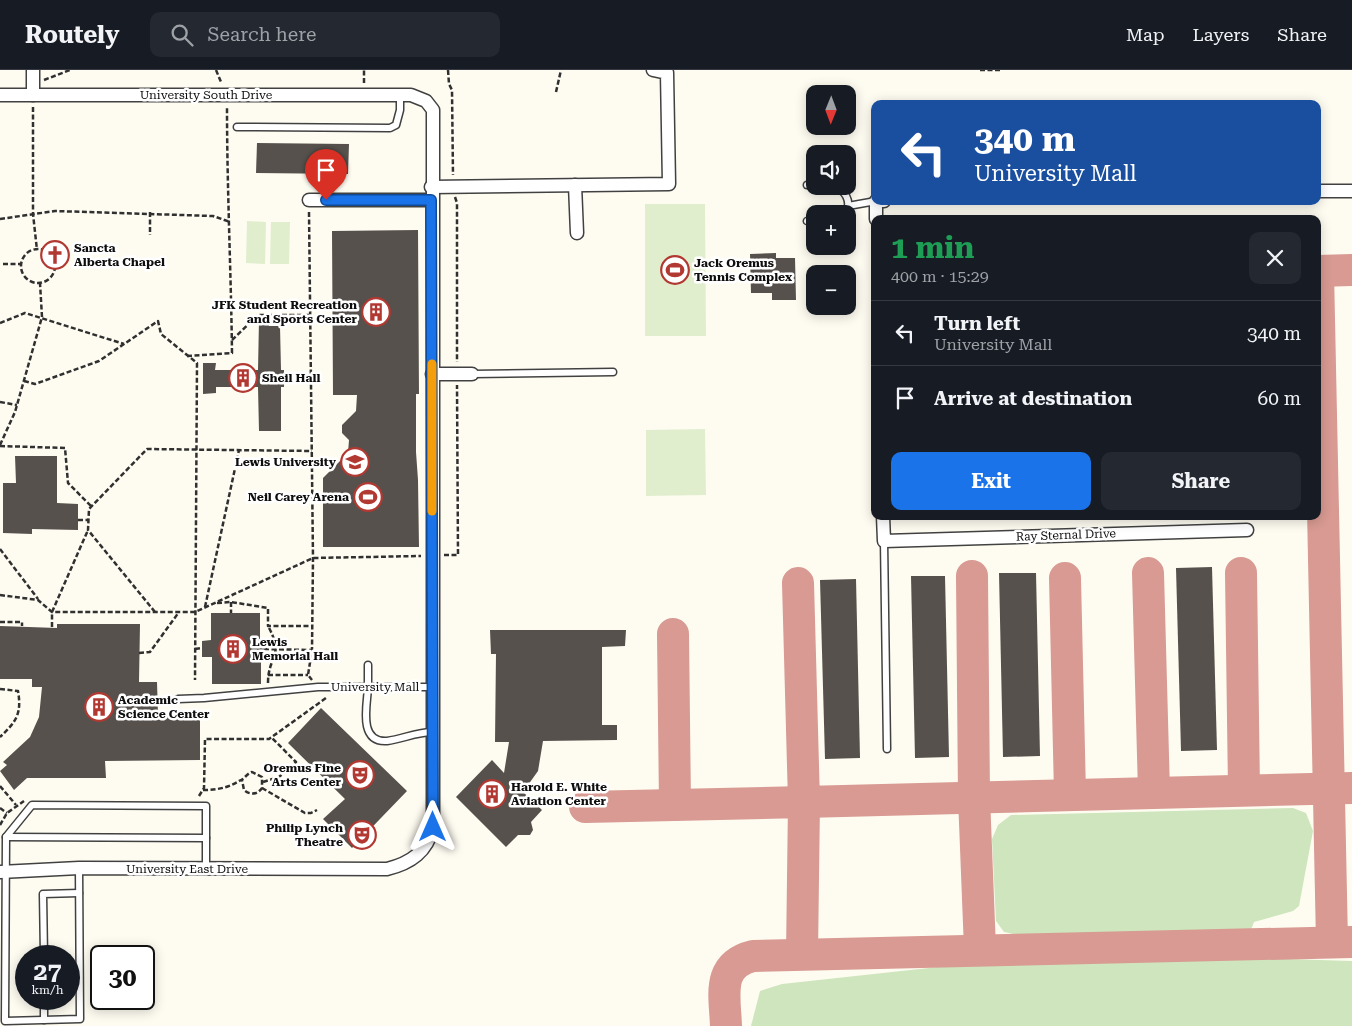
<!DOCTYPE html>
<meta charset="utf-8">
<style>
:root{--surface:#171b24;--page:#242831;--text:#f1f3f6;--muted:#9ea1a6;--line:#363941;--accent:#1a73e8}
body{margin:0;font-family:"Roboto Serif",serif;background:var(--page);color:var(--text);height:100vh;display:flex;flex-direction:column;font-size:19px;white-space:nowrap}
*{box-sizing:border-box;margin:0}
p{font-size:16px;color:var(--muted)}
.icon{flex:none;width:28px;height:28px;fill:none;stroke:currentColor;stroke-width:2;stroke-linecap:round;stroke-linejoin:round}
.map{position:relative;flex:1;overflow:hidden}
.sheet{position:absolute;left:871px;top:145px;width:450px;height:305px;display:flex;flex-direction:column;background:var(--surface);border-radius:10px;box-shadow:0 2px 12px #0003}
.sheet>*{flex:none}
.banner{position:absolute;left:871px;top:30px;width:450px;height:105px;border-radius:10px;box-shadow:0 2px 12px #0003;background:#1a4fa0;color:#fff;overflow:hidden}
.needle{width:32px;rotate:181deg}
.fabs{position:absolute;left:806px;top:15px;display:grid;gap:10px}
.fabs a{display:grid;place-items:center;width:50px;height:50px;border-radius:10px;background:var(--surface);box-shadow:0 2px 12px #0003;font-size:25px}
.speed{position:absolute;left:15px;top:875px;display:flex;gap:10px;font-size:25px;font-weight:700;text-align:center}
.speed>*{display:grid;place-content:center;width:65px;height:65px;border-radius:50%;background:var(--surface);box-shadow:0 2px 12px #0003;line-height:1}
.speed small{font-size:12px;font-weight:400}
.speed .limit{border:2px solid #111;border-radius:8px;background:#fff;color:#111}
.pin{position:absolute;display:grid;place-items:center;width:42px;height:42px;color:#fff;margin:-51px -21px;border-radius:50% 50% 50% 0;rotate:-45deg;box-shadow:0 0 5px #0007}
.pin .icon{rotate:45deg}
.me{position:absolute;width:55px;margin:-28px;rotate:0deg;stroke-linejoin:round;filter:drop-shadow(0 0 4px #0008)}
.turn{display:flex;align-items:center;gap:18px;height:105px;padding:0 20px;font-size:22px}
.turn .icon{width:65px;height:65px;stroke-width:2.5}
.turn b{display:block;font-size:35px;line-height:42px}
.round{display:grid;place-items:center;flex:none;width:52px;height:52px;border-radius:10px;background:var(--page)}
.overview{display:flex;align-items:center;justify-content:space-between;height:85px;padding:0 20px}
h1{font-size:30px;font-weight:700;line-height:38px;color:#1e9e55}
.cta{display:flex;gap:10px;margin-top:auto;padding:10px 20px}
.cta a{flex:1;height:58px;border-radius:10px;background:var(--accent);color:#fff;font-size:20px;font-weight:700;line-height:58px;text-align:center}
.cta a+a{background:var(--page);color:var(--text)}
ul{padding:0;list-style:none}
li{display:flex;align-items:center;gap:15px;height:65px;padding:0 20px;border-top:1px solid var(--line)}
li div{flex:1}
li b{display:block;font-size:19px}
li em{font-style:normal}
header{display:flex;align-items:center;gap:30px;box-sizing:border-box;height:70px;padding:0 25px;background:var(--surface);border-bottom:1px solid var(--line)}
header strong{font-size:24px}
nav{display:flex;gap:28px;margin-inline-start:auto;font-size:18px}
.search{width:350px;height:45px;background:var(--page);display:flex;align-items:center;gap:12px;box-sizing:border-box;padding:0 18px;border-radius:10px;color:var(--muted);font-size:19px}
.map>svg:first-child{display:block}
.green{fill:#cee5bd}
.pitch{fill:#e0eece}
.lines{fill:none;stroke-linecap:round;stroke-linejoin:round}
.taxiway{stroke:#d89a92;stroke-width:32}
.building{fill:#56514c}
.lane-casing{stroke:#414141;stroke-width:9}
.street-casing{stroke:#414141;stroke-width:15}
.path{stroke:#303030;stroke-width:2.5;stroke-dasharray:5 2.5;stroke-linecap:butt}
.lane{stroke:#fff;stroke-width:6}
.street{stroke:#fff;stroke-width:12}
.route-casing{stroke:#114b97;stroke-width:12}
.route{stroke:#1a73e8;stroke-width:9}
.slow{stroke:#f59e0b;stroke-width:9}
.labels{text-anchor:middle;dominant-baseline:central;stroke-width:5;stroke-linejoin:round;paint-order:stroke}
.street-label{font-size:12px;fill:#0e0e0e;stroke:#fff}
.poi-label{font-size:12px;font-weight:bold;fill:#0e0e0e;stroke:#fff;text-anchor:start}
</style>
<header>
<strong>Routely</strong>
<div class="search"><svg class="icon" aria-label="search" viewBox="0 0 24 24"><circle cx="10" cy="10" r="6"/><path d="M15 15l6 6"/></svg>Search here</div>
<nav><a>Map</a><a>Layers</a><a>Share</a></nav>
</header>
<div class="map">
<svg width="1352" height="956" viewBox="0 0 1352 956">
<rect width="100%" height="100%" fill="#fefcf1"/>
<!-- green -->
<g class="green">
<polygon points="1293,738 1306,743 1313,761 1299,836 1293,841 1254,852 1250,862 1022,866 1004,862 996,851 992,769 998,755 1011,745"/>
<polygon points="1251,888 1352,891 1352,956 751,956 760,921 782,914 938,897"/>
</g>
<!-- pitch -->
<g class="pitch">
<polygon points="645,134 705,134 706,266 645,266"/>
<polygon points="247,151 266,152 265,194 246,193"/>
<polygon points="271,152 290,152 289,194 270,194"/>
<polygon points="705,359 706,425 646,426 646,360"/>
</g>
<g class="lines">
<!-- taxiway -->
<g class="taxiway">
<polyline points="1318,201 1332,872"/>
<polyline points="1318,201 1352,200"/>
<polyline points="1148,503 1154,722"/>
<polyline points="1241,503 1244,720"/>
<polyline points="972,506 974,727 980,879"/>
<polyline points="1065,508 1070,724"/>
<polyline points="798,513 804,732 1352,718"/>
<polyline points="673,564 675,735"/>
<polyline points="585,737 804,732 802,884"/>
<path d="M726 956C725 926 716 895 753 886L1352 872"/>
</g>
</g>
<!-- building -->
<g class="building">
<polygon points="257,73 349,74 348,104 256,103"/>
<polygon points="418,160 419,324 416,324 416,382 418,410 419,477 323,477 323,408 348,383 349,370 342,363 342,355 356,341 357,325 333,325 332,161"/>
<polygon points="776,183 776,188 795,188 796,230 772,230 772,223 751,223 750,184"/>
<polygon points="259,250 269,250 269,256 280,256 281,300 284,300 284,317 281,317 281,361 259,361 258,317 216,317 216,323 203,324 203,293 216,293 215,300 258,300"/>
<polygon points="15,386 57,386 57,433 78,434 78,460 32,459 32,464 3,463 3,413 16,413"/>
<polygon points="1212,497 1217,680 1181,681 1176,498"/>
<polygon points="999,503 1036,503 1040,686 1003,687"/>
<polygon points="911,506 945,506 949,687 915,688"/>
<polygon points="856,509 860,688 825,689 820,510"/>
<polygon points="211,543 260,543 260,571 265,571 265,586 261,587 261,614 212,614 212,587 202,587 202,571 211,570"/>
<polygon points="57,554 140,554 139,612 157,612 158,645 200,645 200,690 105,691 106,708 27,708 14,720 0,701 7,695 3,692 30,667 39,647 42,617 32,617 32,609 0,609 0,556 57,558"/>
<polygon points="490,560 626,560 625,576 602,577 602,655 617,655 617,670 543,671 538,701 523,722 542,740 531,752 533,760 530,765 518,765 506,777 456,727 492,690 504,703 509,672 495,672 496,584 491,584"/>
<polygon points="321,638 407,721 352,778 323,749 345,729 288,673"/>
</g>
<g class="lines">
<defs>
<g id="lane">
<polyline points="237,57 390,58 396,55 400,40 400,25"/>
<polyline points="807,115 815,115"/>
<path d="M832 116C846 120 851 130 847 144"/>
<polyline points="848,136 876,131"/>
<polyline points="807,151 815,153"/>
<polyline points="472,304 613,302"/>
<polyline points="884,471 887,679"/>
<path d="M368 595C368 602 368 610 368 618 367 635 358 673 387 671 403 669 416 662 433 662"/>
<polyline points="178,629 204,628 318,617 432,617"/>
<polyline points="6,767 206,768"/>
<polyline points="79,798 80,949 5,951 6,767 32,735 206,736 206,798"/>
<polyline points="44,886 43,824 79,823"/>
<polyline points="44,929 44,950"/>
</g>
<g id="street">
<path d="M0 25H411L426 31 433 40V757C427 782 411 793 387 799L79 798 0 802"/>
<polyline points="33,25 33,0"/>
<polyline points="575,115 577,163"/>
<polyline points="431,117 669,114 667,3 653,0"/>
<polyline points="1318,121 1352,121"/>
<polyline points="309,130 431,130"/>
<polyline points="876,149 876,131 884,131"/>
<polyline points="432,304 472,304"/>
<polyline points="883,446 884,471 1247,460"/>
</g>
</defs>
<!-- lane casing -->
<use href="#lane" class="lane-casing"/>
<!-- street casing -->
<use href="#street" class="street-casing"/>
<!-- path -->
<g class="path">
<polyline points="216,0 221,12"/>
<polyline points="448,0 449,14 452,20 453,105"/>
<polyline points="980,0 1001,0"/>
<polyline points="44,10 70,0"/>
<polyline points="364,13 364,0"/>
<polyline points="556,22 561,0"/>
<polyline points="33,37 33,144 37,180"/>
<polyline points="455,127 457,133 457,292"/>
<polyline points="150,142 150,165"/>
<polyline points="309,142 313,488 312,580 308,605 312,610"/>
<polyline points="0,149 55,141 213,146 230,152"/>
<circle cx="38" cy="196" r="17"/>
<polyline points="3,194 21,194"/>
<polyline points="0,253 25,243 124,274"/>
<polyline points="232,270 258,245 310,245"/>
<path d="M187 286 232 283C231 200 227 119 227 37"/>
<polyline points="24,311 35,314 99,291 158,251 161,264 197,293 195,610"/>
<polyline points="0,332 17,335"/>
<polyline points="0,375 15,342 42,247 40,213"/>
<polyline points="0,376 65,378 68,413 91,436"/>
<polyline points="78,450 88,450"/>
<polyline points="0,479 38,529"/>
<polyline points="444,485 458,485 457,315"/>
<polyline points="0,525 38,530 52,542 195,542 313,488 421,486"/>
<polyline points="231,532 231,543"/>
<polyline points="217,533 231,532 268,538 268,556 311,556"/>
<polyline points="205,537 239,380"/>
<polyline points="155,542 88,460 89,439 147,379 312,381"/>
<polyline points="0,552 22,552 22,556"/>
<polyline points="52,557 52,542 88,460"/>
<polyline points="195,579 202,578"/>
<polyline points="264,579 312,580"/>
<polyline points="139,583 150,582 179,542"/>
<polyline points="268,605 308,605"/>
<path d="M268 613C268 585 285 587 268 556"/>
<path d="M0 619 18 621C22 644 16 652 0 667"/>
<polyline points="263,712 279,707 296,692 272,668"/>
<polyline points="0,716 16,735"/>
<polyline points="262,718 305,743 311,743 317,740"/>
<path d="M203 720C216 720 228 718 239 711 245 709 246 704 252 702L262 707V718C257 725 250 725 244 720L242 710"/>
<polyline points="199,726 204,718 205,669 269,669 326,628 325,626"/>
<polyline points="0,738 7,743"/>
<polyline points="0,755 7,743 24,731"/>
</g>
<!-- lane -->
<use href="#lane" class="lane"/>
<!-- street -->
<use href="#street" class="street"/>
</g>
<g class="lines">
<defs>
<polyline id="route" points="326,130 431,130 433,757"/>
</defs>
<!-- route casing -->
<use href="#route" class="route-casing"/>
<!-- route -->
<use href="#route" class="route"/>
<!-- slow -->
<polyline class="slow" points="432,294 432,441"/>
</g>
<!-- icons -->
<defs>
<symbol id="church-ring" viewBox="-11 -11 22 22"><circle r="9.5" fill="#fff" stroke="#b23832" stroke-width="1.5"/><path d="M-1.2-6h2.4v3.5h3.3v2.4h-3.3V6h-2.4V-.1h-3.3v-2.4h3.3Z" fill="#b23832"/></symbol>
<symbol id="stadium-ring" viewBox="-11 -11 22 22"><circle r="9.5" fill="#fff" stroke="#b23832" stroke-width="1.5"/><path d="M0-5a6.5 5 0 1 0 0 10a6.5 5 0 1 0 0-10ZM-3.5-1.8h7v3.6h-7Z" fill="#b23832"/></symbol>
<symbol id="building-ring" viewBox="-11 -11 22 22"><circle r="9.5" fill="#fff" stroke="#b23832" stroke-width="1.5"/><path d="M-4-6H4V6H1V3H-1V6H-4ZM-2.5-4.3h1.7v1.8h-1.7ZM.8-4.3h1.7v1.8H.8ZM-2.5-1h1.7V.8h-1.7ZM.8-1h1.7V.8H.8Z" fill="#b23832"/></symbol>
<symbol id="university-ring" viewBox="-11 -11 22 22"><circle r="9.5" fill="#fff" stroke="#b23832" stroke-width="1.5"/><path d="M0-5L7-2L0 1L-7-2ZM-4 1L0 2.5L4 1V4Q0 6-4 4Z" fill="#b23832"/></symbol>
<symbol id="theatre-ring" viewBox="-11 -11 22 22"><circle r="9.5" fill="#fff" stroke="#b23832" stroke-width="1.5"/><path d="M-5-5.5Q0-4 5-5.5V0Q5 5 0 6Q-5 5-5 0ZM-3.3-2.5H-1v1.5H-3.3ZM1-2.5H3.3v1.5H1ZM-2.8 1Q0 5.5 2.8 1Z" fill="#b23832"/></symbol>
</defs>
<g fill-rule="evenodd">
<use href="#church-ring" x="39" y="169" width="32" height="32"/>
<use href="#stadium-ring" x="659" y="184" width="32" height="32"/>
<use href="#building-ring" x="360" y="226" width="32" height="32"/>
<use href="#building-ring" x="227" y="292" width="32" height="32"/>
<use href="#university-ring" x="339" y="376" width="32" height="32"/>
<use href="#stadium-ring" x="352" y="411" width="32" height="32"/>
<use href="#building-ring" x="217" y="563" width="32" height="32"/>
<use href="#building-ring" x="83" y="621" width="32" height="32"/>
<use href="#theatre-ring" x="344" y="689" width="32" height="32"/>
<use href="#building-ring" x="476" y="708" width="32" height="32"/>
<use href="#theatre-ring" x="346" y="749" width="32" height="32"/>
</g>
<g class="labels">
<!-- street labels -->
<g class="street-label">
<text x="206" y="25">University South Drive</text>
<text transform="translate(1066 465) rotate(-2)">Ray Sternal Drive</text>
<text x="375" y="617">University Mall</text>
<text x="187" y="799">University East Drive</text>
</g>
<!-- poi labels -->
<g class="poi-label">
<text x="74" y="178">Sancta<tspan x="74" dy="14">Alberta Chapel</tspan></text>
<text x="694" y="193">Jack Oremus<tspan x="694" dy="14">Tennis Complex</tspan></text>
<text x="357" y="235" text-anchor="end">JFK Student Recreation<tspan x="357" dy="14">and Sports Center</tspan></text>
<text x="262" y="308">Sheil Hall</text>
<text x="336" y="392" text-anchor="end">Lewis University</text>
<text x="349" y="427" text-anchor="end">Neil Carey Arena</text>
<text x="252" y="572">Lewis<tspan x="252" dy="14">Memorial Hall</tspan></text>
<text x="118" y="630">Academic<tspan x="118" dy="14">Science Center</tspan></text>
<text x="341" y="698" text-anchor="end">Oremus Fine<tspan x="341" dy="14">Arts Center</tspan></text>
<text x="511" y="717">Harold E. White<tspan x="511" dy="14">Aviation Center</tspan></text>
<text x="343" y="758" text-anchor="end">Philip Lynch<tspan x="343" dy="14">Theatre</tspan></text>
</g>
</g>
</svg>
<div class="fabs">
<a><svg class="needle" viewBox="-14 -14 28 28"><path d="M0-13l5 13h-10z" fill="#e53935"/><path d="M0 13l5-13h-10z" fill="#9ea1a6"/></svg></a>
<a><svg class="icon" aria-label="sound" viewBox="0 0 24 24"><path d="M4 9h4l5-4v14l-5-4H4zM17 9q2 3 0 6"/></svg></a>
<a>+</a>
<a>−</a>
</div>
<div class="speed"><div>27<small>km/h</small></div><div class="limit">30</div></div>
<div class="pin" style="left:326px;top:130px;background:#d93025"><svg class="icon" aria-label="arrive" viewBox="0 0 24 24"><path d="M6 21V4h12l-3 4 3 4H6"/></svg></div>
<svg class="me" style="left:433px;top:757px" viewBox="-20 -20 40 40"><path d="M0-17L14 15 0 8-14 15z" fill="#1a73e8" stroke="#fff" stroke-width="4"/></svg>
<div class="banner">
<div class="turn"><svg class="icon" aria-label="left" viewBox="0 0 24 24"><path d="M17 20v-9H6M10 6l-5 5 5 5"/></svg><div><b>340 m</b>University Mall</div></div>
</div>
<section class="sheet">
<div class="overview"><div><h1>1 min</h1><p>400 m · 15:29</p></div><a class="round"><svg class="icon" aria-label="close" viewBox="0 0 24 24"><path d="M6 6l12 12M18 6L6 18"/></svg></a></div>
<ul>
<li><svg class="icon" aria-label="left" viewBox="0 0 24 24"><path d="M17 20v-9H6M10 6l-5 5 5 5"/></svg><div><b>Turn left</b><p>University Mall</p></div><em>340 m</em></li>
<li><svg class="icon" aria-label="arrive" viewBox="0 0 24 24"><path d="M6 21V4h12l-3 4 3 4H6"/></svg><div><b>Arrive at destination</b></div><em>60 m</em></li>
</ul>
<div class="cta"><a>Exit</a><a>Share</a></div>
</section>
</div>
